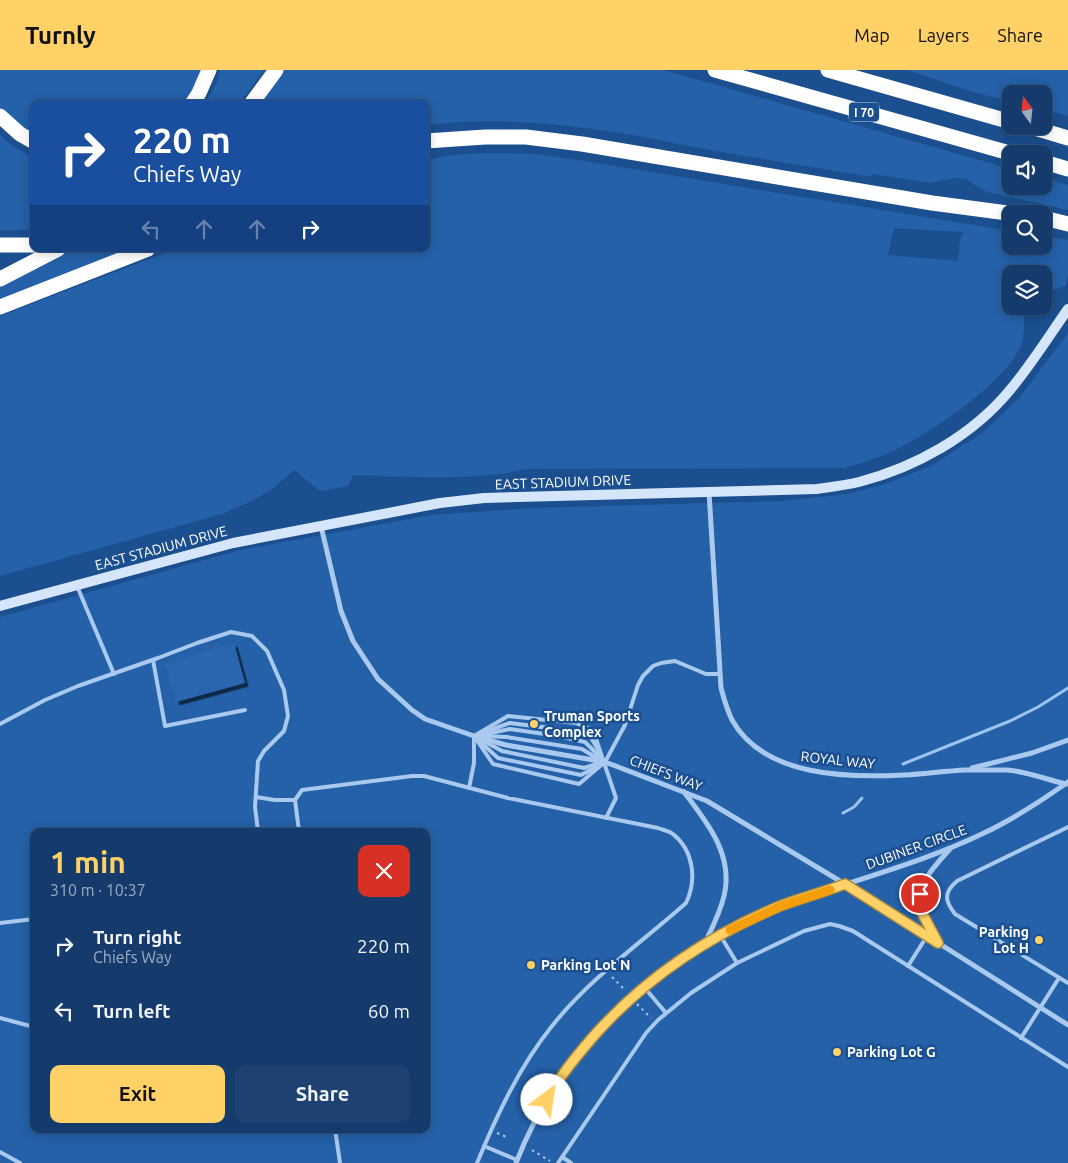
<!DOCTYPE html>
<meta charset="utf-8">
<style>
:root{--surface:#143b6b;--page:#1d4271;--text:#f1f3f6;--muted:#9dadc1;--line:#33557e;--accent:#ffd166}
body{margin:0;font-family:Ubuntu,sans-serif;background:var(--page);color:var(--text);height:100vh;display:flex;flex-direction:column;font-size:19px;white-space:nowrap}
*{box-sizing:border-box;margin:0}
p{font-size:16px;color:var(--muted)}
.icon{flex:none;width:28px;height:28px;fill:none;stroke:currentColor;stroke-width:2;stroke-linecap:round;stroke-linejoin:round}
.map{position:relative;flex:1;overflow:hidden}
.side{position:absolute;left:30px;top:758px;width:400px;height:305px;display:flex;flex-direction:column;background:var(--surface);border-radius:10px;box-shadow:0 2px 12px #0003,0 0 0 1px var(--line)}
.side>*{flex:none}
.banner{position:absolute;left:30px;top:30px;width:400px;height:152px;border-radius:10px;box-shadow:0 2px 12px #0003,0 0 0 1px var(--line);background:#1a4fa0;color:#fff;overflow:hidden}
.needle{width:32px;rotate:345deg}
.tools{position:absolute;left:1002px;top:15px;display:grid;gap:10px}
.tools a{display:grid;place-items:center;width:50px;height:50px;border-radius:10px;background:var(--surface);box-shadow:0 2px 12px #0003,0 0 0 1px var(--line);font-size:25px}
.pin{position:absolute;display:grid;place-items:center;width:42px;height:42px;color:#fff;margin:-21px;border:2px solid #fff;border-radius:50%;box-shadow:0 1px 5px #0007}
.me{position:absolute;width:55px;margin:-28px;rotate:31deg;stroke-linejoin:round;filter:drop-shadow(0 0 4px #0008)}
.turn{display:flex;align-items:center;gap:18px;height:105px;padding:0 20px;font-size:22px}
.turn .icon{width:65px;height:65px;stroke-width:2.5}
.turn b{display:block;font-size:35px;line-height:42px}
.lanes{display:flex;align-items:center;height:48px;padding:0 20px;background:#0003;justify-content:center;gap:25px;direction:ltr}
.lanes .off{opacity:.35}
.round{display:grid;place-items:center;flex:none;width:52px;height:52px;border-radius:10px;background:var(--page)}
.summary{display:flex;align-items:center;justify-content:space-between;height:85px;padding:0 20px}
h1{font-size:30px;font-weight:700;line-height:38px;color:var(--accent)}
.button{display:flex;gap:10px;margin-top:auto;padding:10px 20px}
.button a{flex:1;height:58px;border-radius:10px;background:var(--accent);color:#111;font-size:20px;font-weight:700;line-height:58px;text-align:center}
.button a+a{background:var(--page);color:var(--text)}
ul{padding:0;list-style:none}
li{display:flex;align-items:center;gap:15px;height:65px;padding:0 20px}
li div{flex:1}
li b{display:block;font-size:19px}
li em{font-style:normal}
header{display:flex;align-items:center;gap:30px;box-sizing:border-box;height:70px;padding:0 25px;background:var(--accent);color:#111}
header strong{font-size:24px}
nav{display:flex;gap:28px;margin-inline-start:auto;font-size:18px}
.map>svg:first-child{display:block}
.green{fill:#2461a8;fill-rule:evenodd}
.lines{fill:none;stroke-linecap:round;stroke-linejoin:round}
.stream{stroke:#9cc4f0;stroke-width:3}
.building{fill:#2a66ad;filter:url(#shadow)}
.path{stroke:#a9c9ee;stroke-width:2;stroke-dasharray:2.5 4;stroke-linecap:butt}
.service{stroke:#a9c9ee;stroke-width:4}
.minor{stroke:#a9c9ee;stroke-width:5}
.secondary{stroke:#d6e6fa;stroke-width:10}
.motorway{stroke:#fff;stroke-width:15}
.route-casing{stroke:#a68842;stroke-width:12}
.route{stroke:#ffd166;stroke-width:9}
.slow{stroke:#f59e0b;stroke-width:9}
.poi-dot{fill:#ffd166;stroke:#1b4f8f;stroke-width:2}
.labels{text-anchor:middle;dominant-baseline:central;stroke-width:5;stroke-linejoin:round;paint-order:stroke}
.shield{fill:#1b4f8f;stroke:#bbcadd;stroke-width:1}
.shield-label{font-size:12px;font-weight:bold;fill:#fff}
.street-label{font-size:14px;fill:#fff;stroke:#1b4f8f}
.poi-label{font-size:14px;font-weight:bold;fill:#fff;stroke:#1b4f8f;text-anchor:start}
</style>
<header>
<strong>Turnly</strong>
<nav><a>Map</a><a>Layers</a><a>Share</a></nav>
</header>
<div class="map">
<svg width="1068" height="1093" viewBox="0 0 1068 1093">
<defs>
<filter id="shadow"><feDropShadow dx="3.5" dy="3.5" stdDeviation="0" flood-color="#0009"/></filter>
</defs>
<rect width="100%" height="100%" fill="#1b4f8f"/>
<!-- green -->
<g class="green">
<polygon points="0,0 202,0 199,9 185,34 34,34 34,65 15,53 0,37"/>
<polygon points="220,0 264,0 239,34 205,34 217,13"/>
<path d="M282 0H664L1011 99V116H1044V108L1068 115V140L987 122 966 109 955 108 931 113 873 104 871 107C812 97 753 88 694 77 666 72 637 65 608 61 548 52 487 48 426 55V34H259Z"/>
<polygon points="908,0 1068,0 1068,46 1044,40 1044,24 1011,24 1011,32 963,19"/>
<polygon points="0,65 11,75 34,88 34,160 0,160"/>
<path d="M486 83 534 84 572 89 1011 161V176H1044V166L1068 170V206L1065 216 1044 223V204H1011V236H1024C1024 247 1025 269 1020 278 1002 316 923 369 884 385 871 390 857 394 844 398L529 399C517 401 504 404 491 405 445 409 399 407 353 405L348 416 320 421 294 400 271 420 252 431 222 444 0 506V246L175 179H426V90L452 85ZM894 158 964 162 960 169 958 191 888 185Z"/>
<polygon points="88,179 132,179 0,231 0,215 56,184"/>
<path d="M1068 263V1093H0V547L240 480 431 445 532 438 782 431 847 424 885 414 931 396 982 363 1020 327ZM34 761H426V1059H34Z"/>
</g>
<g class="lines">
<!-- stream -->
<g class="stream">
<polyline points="903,694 1010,651 1038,637 1068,618"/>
<polyline points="843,743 854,737 862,728"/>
</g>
</g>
<!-- building -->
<polygon class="building" points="234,573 245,613 176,632 165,593"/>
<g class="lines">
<!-- path -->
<g class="path">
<polyline points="612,907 624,919"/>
<polyline points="637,934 651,948"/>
<polyline points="497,1063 509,1068"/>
<polyline points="532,1080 550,1091"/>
</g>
<!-- service -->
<g class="service">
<polyline points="77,516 114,604"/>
<polyline points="153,590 165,656 245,640"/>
<polyline points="0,654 45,630 78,616 158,588 197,573 231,562 252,566 267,581 284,620 288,646 284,661 264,681 258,691 255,737 258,761"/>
<polyline points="482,663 510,653 573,661 590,666 600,683"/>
<polyline points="486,664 510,659 558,666 585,672 603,690"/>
<polyline points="474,666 493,694 579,714 605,692 625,655 638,615 643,606 653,596 661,593 675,591 706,604 719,604"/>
<polyline points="474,666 508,646 576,653 593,660 616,728 606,748"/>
<polyline points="481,666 507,667 582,679 600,690"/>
<polyline points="480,669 502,681 584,698 602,692"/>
<polyline points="478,670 498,688 581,705 596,697"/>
<polyline points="469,718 474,693 474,666"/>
<polyline points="256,727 275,730 295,730"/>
<path d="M1068 757 957 811C943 823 945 831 955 844L1068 913"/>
<path d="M299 761 295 730 302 720 412 706H424L508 728 658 758C663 760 669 761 673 764 694 781 697 810 686 833 641 873 590 908 552 956 519 997 497 1045 477 1093"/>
<polyline points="0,853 34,849"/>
<polyline points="720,865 737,893"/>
<polyline points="908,896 927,866"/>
<polyline points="644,917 666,943"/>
<polyline points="0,948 34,957"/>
<polyline points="1021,968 1059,908"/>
<polyline points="313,1059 336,1060"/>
<polyline points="335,1059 340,1093"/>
<polyline points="484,1076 517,1090"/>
<polyline points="0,1082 20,1093"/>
<polyline points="562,1087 571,1093"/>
<polyline points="558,1093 646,963 658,950 691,923 737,893 804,861 830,854 839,856 853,861 1068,997"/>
</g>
<!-- minor -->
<g class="minor">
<path d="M709 422 721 618C724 629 727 640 732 650 764 707 848 708 904 705 924 704 945 701 965 700 979 700 993 700 1007 700 1025 701 1048 710 1066 714"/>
<polyline points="321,456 341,541 353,571 378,609 412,640 425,649 474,666 506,675 605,692 707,731 845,814 1068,955"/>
<polyline points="972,698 1032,683 1068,670"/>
<path d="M684 722C707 752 734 785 724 826 720 843 712 858 705 873"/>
<path d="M937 871C911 826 916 816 950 779"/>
<path d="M516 1093C562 974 663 881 782 836 849 811 920 794 984 763 1014 749 1041 731 1068 712"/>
</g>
<!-- secondary -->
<path class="secondary" d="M0 536 233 473 440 433 484 428 817 419C831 417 846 415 859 412 916 397 972 366 1010 320 1031 295 1049 266 1068 239"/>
<!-- motorway -->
<g class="motorway">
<polyline points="715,0 1013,84"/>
<polyline points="828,0 1011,52"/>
<polyline points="192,34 199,23 209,0"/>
<polyline points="251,34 276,0"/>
<polyline points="0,46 20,64 34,72"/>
<polyline points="1028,56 1068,68"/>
<polyline points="426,71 485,67 526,67 582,74 932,133 1015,144"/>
<polyline points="1044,92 1068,99"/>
<polyline points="1044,148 1068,154"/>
<polyline points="0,175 34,175"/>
<polyline points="0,209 58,179"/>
<polyline points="0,237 148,179"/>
</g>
</g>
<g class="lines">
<defs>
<path id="route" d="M547 1030C559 1007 575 988 592 968 643 910 708 866 780 836 801 828 824 822 845 814L938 873 921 841 920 824"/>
</defs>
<!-- route casing -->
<use href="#route" class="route-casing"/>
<!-- route -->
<use href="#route" class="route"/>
<!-- slow -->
<polyline class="slow" points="730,860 781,836 830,820"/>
</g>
<!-- markers -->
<g class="poi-dot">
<circle cx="534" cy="654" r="5"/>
<circle cx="1039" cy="870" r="5"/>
<circle cx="531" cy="895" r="5"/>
<circle cx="837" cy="982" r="5"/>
</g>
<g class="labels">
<!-- shield labels -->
<rect class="shield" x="849" y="32.5" width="30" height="19" rx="4"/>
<g class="shield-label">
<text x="864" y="42">I 70</text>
</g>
<!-- street labels -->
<g class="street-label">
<text transform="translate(563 412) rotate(-2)">EAST STADIUM DRIVE</text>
<text transform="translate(161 478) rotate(-15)">EAST STADIUM DRIVE</text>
<text transform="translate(838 690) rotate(6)">ROYAL WAY</text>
<text transform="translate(666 703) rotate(21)">CHIEFS WAY</text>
<text transform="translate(916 777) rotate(-20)">DUBINER CIRCLE</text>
</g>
<!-- poi labels -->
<g class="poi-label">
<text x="544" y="646">Truman Sports<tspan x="544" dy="16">Complex</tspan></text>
<text x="1029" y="862" text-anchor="end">Parking<tspan x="1029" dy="16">Lot H</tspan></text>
<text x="541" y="895">Parking Lot N</text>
<text x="847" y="982">Parking Lot G</text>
</g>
</g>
</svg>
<div class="tools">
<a><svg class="needle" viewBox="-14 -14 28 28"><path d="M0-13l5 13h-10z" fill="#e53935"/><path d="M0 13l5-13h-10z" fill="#9dadc1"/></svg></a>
<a><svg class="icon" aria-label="sound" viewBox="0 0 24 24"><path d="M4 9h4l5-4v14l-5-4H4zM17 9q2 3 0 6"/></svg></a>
<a><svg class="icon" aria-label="search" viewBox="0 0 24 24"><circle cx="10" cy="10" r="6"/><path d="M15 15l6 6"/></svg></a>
<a><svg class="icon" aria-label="layers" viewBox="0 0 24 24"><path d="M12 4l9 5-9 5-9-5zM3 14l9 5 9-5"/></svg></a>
</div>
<div class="pin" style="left:920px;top:824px;background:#d93025"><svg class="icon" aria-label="arrive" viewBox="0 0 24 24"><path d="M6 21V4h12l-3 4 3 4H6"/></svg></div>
<svg class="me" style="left:547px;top:1030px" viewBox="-20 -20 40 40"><circle r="19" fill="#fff"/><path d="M0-13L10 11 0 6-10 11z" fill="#ffd166"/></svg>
<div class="banner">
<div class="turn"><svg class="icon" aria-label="right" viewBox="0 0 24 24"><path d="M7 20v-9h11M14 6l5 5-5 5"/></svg><div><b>220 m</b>Chiefs Way</div></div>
<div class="lanes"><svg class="icon off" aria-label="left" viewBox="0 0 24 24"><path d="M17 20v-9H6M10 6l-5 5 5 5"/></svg><svg class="icon off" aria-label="ahead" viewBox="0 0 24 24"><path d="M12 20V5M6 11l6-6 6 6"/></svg><svg class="icon off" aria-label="ahead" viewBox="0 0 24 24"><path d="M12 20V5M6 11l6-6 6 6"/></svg><svg class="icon" aria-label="right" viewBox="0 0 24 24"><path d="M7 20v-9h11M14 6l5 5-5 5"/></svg></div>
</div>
<section class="side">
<div class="summary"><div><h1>1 min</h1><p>310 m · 10:37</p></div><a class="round" style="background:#d93025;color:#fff"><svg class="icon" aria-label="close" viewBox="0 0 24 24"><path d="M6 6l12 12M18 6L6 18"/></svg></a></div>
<ul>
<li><svg class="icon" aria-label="right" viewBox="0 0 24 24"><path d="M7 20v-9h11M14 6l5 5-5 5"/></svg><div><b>Turn right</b><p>Chiefs Way</p></div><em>220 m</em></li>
<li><svg class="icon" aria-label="left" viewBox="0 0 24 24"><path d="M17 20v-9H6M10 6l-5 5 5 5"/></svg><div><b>Turn left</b></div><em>60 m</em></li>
</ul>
<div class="button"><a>Exit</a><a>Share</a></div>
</section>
</div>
